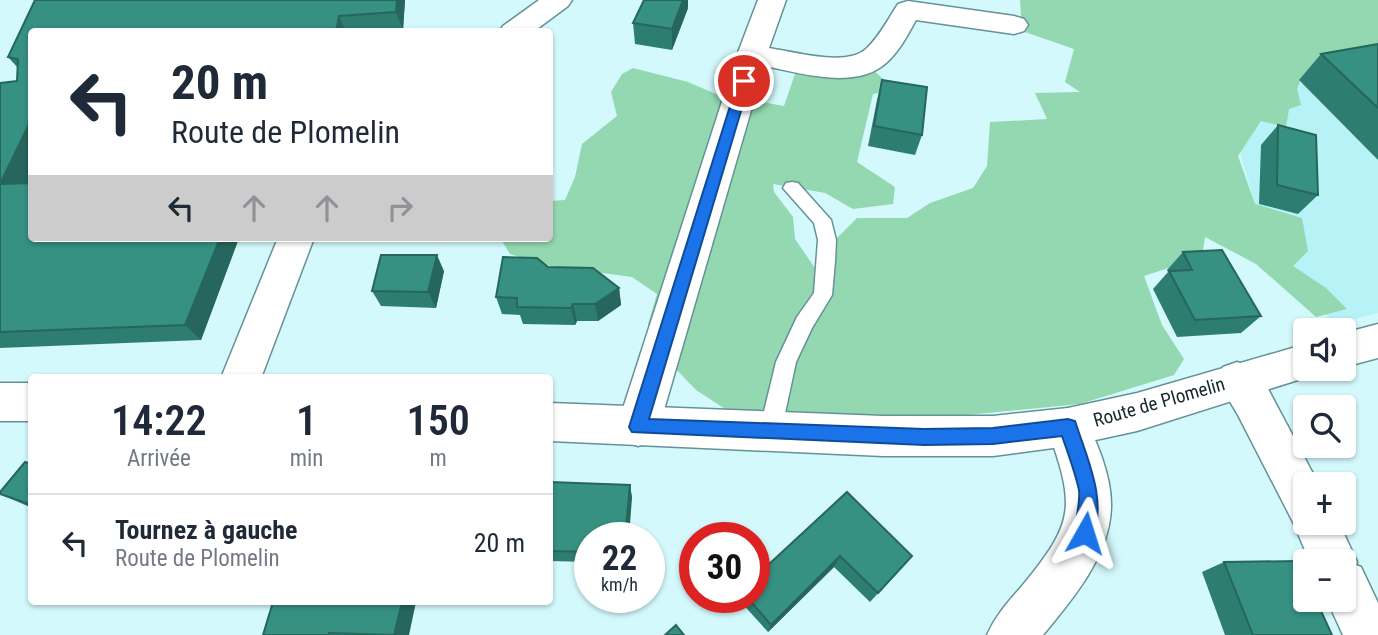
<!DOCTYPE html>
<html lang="fr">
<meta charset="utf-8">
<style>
:root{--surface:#fff;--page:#f2f2f3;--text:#1f2937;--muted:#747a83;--line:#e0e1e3}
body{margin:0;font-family:"Roboto Condensed",sans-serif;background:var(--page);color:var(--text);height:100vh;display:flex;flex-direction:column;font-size:26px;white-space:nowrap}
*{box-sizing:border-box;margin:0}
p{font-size:23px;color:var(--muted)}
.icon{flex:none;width:38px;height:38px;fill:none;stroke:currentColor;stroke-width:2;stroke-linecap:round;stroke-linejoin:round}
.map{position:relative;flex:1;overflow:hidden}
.sheet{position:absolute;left:28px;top:374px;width:525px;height:231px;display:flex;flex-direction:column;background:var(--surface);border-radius:7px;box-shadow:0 2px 5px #0004}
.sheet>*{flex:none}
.guide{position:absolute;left:28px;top:28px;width:525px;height:214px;border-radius:7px;box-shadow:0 2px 5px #0004;background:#fff;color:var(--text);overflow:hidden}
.buttons{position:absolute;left:1293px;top:318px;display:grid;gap:14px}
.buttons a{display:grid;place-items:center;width:63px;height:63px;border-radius:7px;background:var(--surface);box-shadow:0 2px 5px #0004;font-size:35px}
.speed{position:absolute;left:574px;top:522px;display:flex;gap:14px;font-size:35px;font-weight:700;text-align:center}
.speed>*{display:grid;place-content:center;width:91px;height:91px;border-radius:50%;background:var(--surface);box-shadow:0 2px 5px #0004;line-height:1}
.speed small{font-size:18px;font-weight:400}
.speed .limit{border:10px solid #d22;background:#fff;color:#111}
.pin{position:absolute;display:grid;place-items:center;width:60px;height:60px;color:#fff;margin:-30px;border:4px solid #fff;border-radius:50%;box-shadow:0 2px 7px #0007}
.me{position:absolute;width:77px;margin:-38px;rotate:6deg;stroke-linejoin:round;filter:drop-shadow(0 0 5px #0008)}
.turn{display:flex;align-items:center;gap:24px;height:147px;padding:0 28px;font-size:32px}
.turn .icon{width:91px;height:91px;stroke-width:2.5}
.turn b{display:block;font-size:49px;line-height:60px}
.lanes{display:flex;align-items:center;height:66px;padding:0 28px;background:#0003;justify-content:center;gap:35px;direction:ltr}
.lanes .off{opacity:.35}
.eta{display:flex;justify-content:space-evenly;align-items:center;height:119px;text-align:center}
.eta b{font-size:42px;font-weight:600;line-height:49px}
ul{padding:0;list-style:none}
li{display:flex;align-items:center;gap:21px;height:98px;padding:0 28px;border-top:2px solid var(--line)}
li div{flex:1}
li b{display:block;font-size:26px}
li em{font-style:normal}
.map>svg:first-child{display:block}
.built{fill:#b7f2f7}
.green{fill:#93d8b0}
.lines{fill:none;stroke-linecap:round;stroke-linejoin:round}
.service-casing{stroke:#659296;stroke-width:3}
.minor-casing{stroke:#659296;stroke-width:3}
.tertiary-casing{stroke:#659296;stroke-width:3}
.service{fill:#fff;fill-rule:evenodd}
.minor{fill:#fff;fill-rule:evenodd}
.tertiary{fill:#fff;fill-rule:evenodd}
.wall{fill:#2e7d71}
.shaded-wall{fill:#26665c}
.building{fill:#369183;stroke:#26665c;stroke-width:2}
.route{fill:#1a73e8;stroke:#114b97;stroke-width:2}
.labels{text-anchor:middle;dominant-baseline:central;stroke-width:7;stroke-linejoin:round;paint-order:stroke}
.street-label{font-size:19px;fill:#16282a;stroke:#fff}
</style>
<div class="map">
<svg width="1378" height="635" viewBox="0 0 1378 635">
<rect width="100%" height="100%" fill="#d3f9fd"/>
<!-- built -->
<polygon class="built" points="1378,67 1378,313 1336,324 1272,263 1239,149 1275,69 1302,84"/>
<!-- green -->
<polygon class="green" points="1020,0 1378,0 1378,65 1301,79 1297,89 1301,105 1289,109 1286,127 1261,121 1238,156 1255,204 1302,218 1308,251 1293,266 1326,288 1347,309 1316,317 1256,264 1205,237 1202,257 1144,276 1162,325 1184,359 1174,375 1080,404 955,416 742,420 696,390 671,364 648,324 657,294 632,277 550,266 510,254 500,238 550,238 550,201 565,200 575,177 582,144 617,116 611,92 622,74 633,68 688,82 716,94 784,106 796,71 874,71 888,83 887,91 873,94 857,162 895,187 893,204 853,209 825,193 773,184 774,192 793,217 795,239 817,271 835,266 833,242 857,218 907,218 930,203 973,188 987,166 990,122 1047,119 1035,93 1080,92 1065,82 1074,49 1022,31"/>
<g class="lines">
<defs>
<polygon id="service" points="792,182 798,183 831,220 836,240 835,261 832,295 812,328 796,362 781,432 777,439 770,442 763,439 759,432 776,362 797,317 814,293 818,240 814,223 783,188 786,183"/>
<g id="minor">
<polygon points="539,0 572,0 568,6 533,32 499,32 503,26"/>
<path d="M758 0H786L769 48C795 52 846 67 866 49 880 36 888 19 898 4L908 1 1014 16 1024 19 1028 25 1024 31 1014 34 916 20C907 36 897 56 881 67 849 89 798 72 764 66L659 427 653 441 638 446 623 441 617 427 737 55Z"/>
<polygon points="278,238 314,238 261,378 221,378"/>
<polygon points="1237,362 1251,367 1268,389 1319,485 1306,485 1306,523 1339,523 1357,562 1356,565 1361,567 1378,603 1378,635 1343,635 1327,600 1344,600 1344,562 1310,562 1293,522 1238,415 1217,380 1223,367"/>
<path d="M1068 408 1083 413C1096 441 1112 475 1111 507 1110 555 1073 599 1043 635H987C996 615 1008 602 1022 586 1076 521 1075 506 1047 427L1053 413Z"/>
</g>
<g id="tertiary">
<polygon points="1378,324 1378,358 1344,367 1344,333"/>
<polygon points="1306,344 1306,369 1322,369 1320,373 1137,431 1068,446 993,456 883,456 550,441 550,403 883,416 993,416 1068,408 1137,393"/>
<rect x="0" y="383" width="32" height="38"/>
</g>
</defs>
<!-- service casing -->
<use href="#service" class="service-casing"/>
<!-- minor casing -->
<use href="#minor" class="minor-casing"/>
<!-- tertiary casing -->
<use href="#tertiary" class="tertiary-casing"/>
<!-- service -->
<use href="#service" class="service"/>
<!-- minor -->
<use href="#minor" class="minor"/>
<!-- tertiary -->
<use href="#tertiary" class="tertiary"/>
</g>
<!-- wall -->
<g class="wall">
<polygon points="35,0 405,0 403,30 385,32 32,32 32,173 27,183 32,183 32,238 239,238 201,340 0,348 0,83 17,81 18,68 8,57"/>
<polygon points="688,8 672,50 635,44 633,23"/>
<polygon points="1378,44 1378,160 1299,80 1321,54"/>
<polygon points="882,80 922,135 915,155 868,146 877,100"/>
<polygon points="1278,125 1318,195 1298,214 1259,204 1261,145"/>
<polygon points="1183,252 1261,316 1241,333 1177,337 1153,289 1168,272 1167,270"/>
<polygon points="548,267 619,288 621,305 598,321 577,321 575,325 523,324 520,315 502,314 496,297"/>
<polygon points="444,271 436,308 381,306 372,291"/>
<polygon points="32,464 32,508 0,494"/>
<polygon points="550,482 630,485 632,498 590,537 590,562 550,561"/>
<polygon points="847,492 912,556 870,602 834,567 768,632 739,600 740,597 754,597"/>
<polygon points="1224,562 1332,635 1225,635 1202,572"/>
<polygon points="273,602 409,635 263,635"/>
</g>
<!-- shaded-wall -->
<g class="shaded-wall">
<polygon points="397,0 405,0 403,30 396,12"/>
<polygon points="683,0 688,0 688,8 672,50 672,29"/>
<polygon points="339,16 346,32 336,32"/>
<polygon points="32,118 32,173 19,201 0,184"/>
<polygon points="220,238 239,238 201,340 185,325"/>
<polygon points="437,255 444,271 436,308 428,292"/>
<polygon points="619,288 621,305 598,321 595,304"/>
<polygon points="573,304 577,321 575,325 571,308"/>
<polygon points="630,485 632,498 629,537 625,537"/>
<polygon points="840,556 834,567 768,632 771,625"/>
<polygon points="402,602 416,602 409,635 394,635"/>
</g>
<!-- building -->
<g class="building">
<polygon points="35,0 397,0 396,12 339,16 336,32 32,32 32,118 0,184 0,83 17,81 18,59 8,57"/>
<polygon points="644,0 683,0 672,29 633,23"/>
<polygon points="1378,44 1378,108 1321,54"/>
<polygon points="882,80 927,87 922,135 874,126"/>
<polygon points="1278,125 1316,135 1318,195 1277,185"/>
<polygon points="32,183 32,238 220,238 185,325 0,332 0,184"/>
<polygon points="1222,250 1261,316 1195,320 1169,271 1192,270 1183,252"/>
<polygon points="381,255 437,255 428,292 372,291"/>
<polygon points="503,257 537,258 548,267 593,268 619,288 595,304 573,304 571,308 517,307 517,298 496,297"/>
<polygon points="25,462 32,464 32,505 0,494 0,492"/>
<polygon points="550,482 630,485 625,537 590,537 590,552 550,551"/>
<polygon points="847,492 912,556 878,593 840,556 771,625 747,597 754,597 754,578"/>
<polygon points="1298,561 1306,577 1306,600 1316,600 1332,635 1253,635 1224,562"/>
<polygon points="273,602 402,602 394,635 329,633 329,635 263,635"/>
<polygon points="676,625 684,635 665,635"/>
</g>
<!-- route -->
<path class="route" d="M744 77 750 81 649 419 924 429 993 428 1068 419 1075 421 1077 427C1089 463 1107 502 1092 540L1085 543 1078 540C1072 525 1081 506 1079 490 1075 472 1068 453 1062 436L993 444 924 445 632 432 629 427 738 81Z"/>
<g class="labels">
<!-- street labels -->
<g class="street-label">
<text transform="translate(1159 402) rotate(-16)">Route de Plomelin</text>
</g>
</g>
</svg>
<div class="buttons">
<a><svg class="icon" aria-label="sound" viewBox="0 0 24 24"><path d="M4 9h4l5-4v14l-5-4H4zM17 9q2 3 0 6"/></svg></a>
<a><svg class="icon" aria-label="search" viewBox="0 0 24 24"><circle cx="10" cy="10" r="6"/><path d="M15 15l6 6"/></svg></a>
<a>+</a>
<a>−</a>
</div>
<div class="speed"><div>22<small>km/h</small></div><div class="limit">30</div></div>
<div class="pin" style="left:744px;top:81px;background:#d93025"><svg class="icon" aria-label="arrive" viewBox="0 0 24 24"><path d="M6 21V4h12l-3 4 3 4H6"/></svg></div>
<svg class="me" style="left:1085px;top:533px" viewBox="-20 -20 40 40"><path d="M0-17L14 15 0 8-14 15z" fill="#1a73e8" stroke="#fff" stroke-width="4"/></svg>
<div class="guide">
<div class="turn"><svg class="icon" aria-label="left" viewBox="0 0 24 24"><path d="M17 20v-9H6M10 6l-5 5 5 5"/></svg><div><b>20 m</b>Route de Plomelin</div></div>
<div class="lanes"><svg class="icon" aria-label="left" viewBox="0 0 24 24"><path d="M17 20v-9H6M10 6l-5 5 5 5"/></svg><svg class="icon off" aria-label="ahead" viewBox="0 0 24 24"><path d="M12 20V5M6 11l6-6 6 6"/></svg><svg class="icon off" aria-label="ahead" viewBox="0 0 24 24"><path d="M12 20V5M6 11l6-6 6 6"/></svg><svg class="icon off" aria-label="right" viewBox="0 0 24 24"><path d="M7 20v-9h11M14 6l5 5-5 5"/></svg></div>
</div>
<section class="sheet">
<div class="eta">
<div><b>14:22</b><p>Arrivée</p></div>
<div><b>1</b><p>min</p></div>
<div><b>150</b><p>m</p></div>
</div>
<ul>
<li><svg class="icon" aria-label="left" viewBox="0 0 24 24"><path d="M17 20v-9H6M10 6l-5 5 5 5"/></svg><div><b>Tournez à gauche</b><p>Route de Plomelin</p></div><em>20 m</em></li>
</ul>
</section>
</div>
